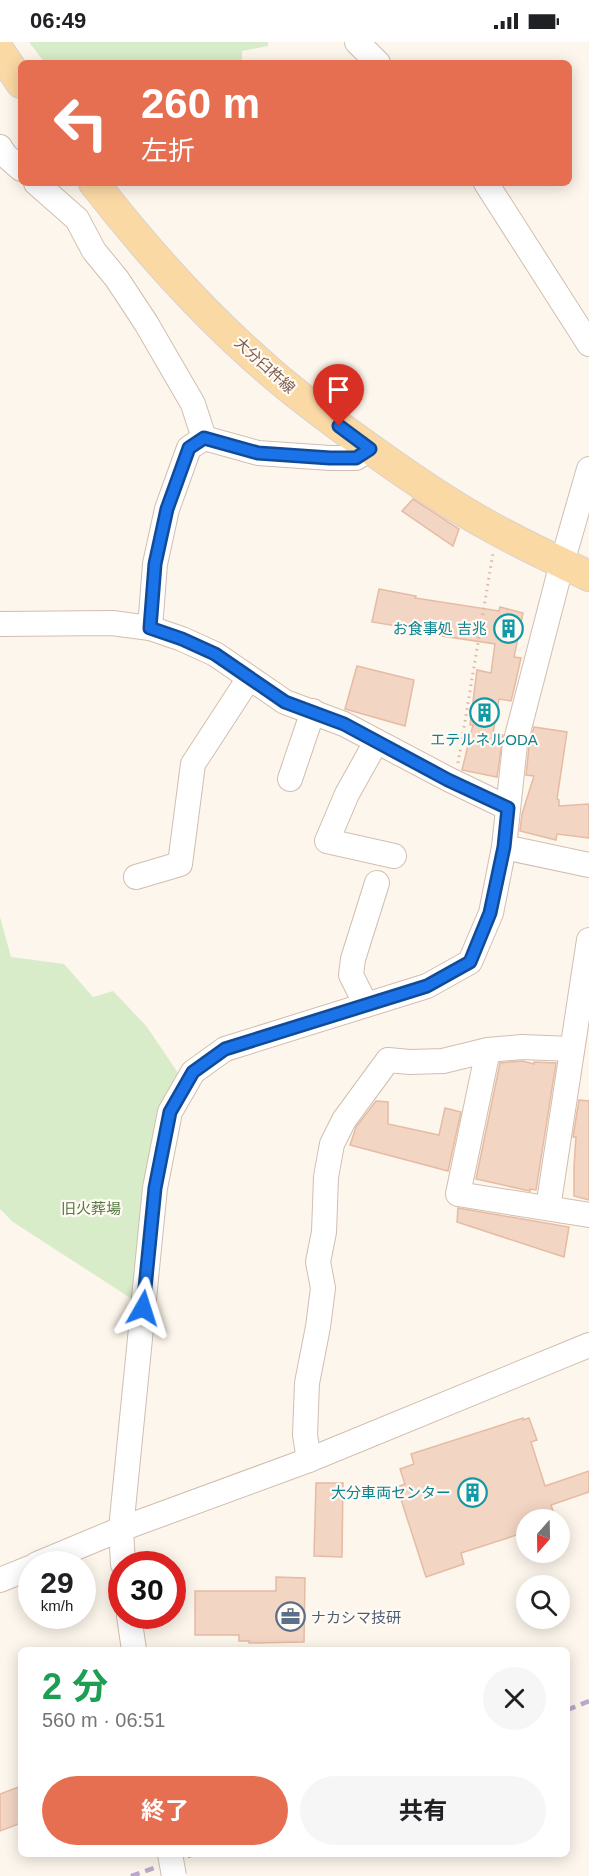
<!DOCTYPE html>
<html lang="ja">
<meta charset="utf-8">
<style>
:root{--surface:#fff;--page:#f6f6f6;--text:#202124;--muted:#757577;--accent:#e76f51}
body{margin:0;font-family:Arial,"Noto Sans JP",sans-serif;background:var(--page);color:var(--text);height:100vh;display:flex;flex-direction:column;font-size:22px;white-space:nowrap}
*{box-sizing:border-box;margin:0}
p{font-size:20px;color:var(--muted)}
.icon{flex:none;width:33px;height:33px;fill:none;stroke:currentColor;stroke-width:2;stroke-linecap:round;stroke-linejoin:round}
.map{position:relative;flex:1;overflow:hidden}
.sheet{position:absolute;left:18px;top:1605px;width:552px;height:210px;display:flex;flex-direction:column;background:var(--surface);border-radius:9px;box-shadow:0 3px 15px #0003}
.sheet>*{flex:none}
.banner{position:absolute;left:18px;top:18px;width:554px;height:126px;border-radius:9px;box-shadow:0 3px 15px #0003;background:#e76f51;color:#fff;overflow:hidden}
.needle{width:39px;rotate:200deg}
.fabs{position:absolute;left:516px;top:1467px;display:grid;gap:12px}
.fabs a{display:grid;place-items:center;width:54px;height:54px;border-radius:50%;background:var(--surface);box-shadow:0 3px 15px #0003;font-size:30px}
.speed{position:absolute;left:18px;top:1509px;display:flex;gap:12px;font-size:30px;font-weight:700;text-align:center}
.speed>*{display:grid;place-content:center;width:78px;height:78px;border-radius:50%;background:var(--surface);box-shadow:0 3px 15px #0003;line-height:1}
.speed small{font-size:15px;font-weight:400}
.speed .limit{border:9px solid #d22;background:#fff;color:#111}
.pin{position:absolute;display:grid;place-items:center;width:51px;height:51px;color:#fff;margin:-62px -26px;border-radius:50% 50% 50% 0;rotate:-45deg;box-shadow:0 0 6px #0007}
.pin .icon{rotate:45deg}
.me{position:absolute;width:66px;margin:-33px;rotate:6deg;stroke-linejoin:round;filter:drop-shadow(0 0 4px #0008)}
.turn{display:flex;align-items:center;gap:21px;height:126px;padding:0 24px;font-size:27px}
.turn .icon{width:78px;height:78px;stroke-width:2.5}
.turn b{display:block;font-size:42px;line-height:51px}
.round{display:grid;place-items:center;flex:none;width:63px;height:63px;border-radius:32px;background:var(--page)}
.overview{display:flex;align-items:center;justify-content:space-between;height:102px;padding:0 24px}
h1{font-size:36px;font-weight:700;line-height:45px;color:#1e9e55}
.cta{display:flex;gap:12px;margin-top:auto;padding:12px 24px}
.cta a{flex:1;height:69px;border-radius:36px;background:var(--accent);color:#fff;font-size:24px;font-weight:700;line-height:69px;text-align:center}
.cta a+a{background:var(--page);color:var(--text)}
.status{display:flex;justify-content:space-between;align-items:center;height:42px;padding:0 30px;background:var(--surface);direction:ltr}
.status svg{height:16px;fill:currentColor}
.map>svg:first-child{display:block}
.green{fill:#d8ecc9}
.building{fill:#f3d5c3;stroke:#e6bba3;stroke-width:1.5}
.lines{fill:none;stroke-linecap:round;stroke-linejoin:round}
.minor-casing{stroke:#d1beb0;stroke-width:26}
.major-casing{stroke:#dad1cd;stroke-width:32}
.path{stroke:#d9b8a5;stroke-width:3;stroke-dasharray:1.5 4.5;stroke-linecap:butt}
.minor{stroke:#fff;stroke-width:24}
.major{stroke:#fbd9a5;stroke-width:30}
.rail{stroke:#b9a8c9;stroke-width:4.5;stroke-dasharray:9 6;stroke-linecap:butt}
.minor-bridge-casing{stroke:#d1beb0;stroke-width:26;stroke-linecap:butt}
.minor-bridge{stroke:#fff;stroke-width:24}
.route-casing{stroke:#114b97;stroke-width:15}
.route{stroke:#1a73e8;stroke-width:10}
.labels{text-anchor:middle;dominant-baseline:central;stroke-width:4.5;stroke-linejoin:round;paint-order:stroke}
.street-label{font-size:15px;fill:#7a5c4d;stroke:#fffaf3}
.culture-label{font-size:15px;fill:#0d838f;stroke:#fffaf3;text-anchor:end}
.park-label{font-size:15px;fill:#537a41;stroke:#fffaf3}
.service-label{font-size:15px;fill:#4e5e75;stroke:#fffaf3;text-anchor:start}
</style>
<div class="status"><b>06:49</b><svg viewBox="0 0 49 12"><path d="M0 12V9h3v3zM5 12V6h3v6zM10 12V3h3v9zM15 12V0h3v12zM26 1h20v11H26zM47 4h2v5h-2z"/></svg></div>
<div class="map">
<svg width="589" height="1834" viewBox="0 0 589 1834">
<rect width="100%" height="100%" fill="#fdf6ec"/>
<!-- green -->
<g class="green">
<polygon points="29,0 268,0 268,4 242,9 242,21 45,21"/>
<polygon points="0,875 11,915 64,922 93,955 113,949 147,985 178,1031 155,1093 132,1257 13,1180 0,1167"/>
</g>
<!-- building -->
<g class="building">
<polygon points="413,457 459,487 453,504 402,469"/>
<polygon points="379,547 416,554 415,556 499,569 500,565 523,571 514,615 521,616 514,647 511,659 499,657 493,691 503,693 497,735 462,728 473,683 470,683 477,628 491,631 495,602 422,591 422,588 372,580"/>
<polygon points="357,624 414,638 405,684 345,667"/>
<polygon points="534,685 567,690 557,757 559,758 559,764 589,762 589,796 557,792 556,798 520,789 522,772 534,734 526,733 529,705"/>
<polygon points="522,1019 534,1022 534,1020 556,1021 536,1148 530,1147 530,1149 476,1137 500,1021"/>
<polygon points="579,1058 589,1059 589,1158 574,1154 574,1125 576,1095 573,1095"/>
<polygon points="376,1059 388,1060 388,1082 439,1093 445,1066 461,1070 448,1129 350,1103 356,1085"/>
<polygon points="458,1166 569,1185 564,1215 457,1180"/>
<polygon points="523,1376 523,1378 529,1376 537,1398 531,1400 545,1444 589,1429 589,1450 551,1463 556,1478 526,1478 526,1490 461,1511 464,1522 426,1535 397,1445 405,1442 400,1427 414,1422 411,1412"/>
<polygon points="316,1441 343,1441 342,1515 314,1514"/>
<polygon points="276,1535 305,1536 304,1600 249,1601 249,1599 239,1599 239,1593 195,1593 195,1549 276,1549"/>
<polygon points="21,1744 21,1781 0,1789 0,1752"/>
</g>
<g class="lines">
<defs>
<g id="minor">
<polyline points="357,0 378,21"/>
<polyline points="0,105 5,113 21,127"/>
<polyline points="36,141 77,177 94,209 117,237 146,281 193,362 204,396 258,411 330,416 356,416 370,407"/>
<polyline points="486,141 589,302"/>
<polyline points="0,582 112,581 150,586 182,597 215,612 285,660 344,682 448,737 508,766"/>
<polyline points="150,586 155,522 167,467 189,406 204,396"/>
<polyline points="376,700 347,752 327,799 394,814"/>
<polyline points="290,737 313,669"/>
<polyline points="504,805 589,823"/>
<polyline points="136,835 180,822 193,722 249,636"/>
<polyline points="366,963 351,933 353,917 377,841"/>
<polyline points="488,1008 458,1152 589,1173"/>
<polyline points="548,1166 589,898"/>
<polyline points="309,1418 305,1393 307,1341 318,1285 323,1246 318,1220 324,1190 326,1135 332,1102 344,1078 388,1018 410,1020 443,1019 488,1008 522,1005 572,1007"/>
<polyline points="37,1522 121,1487 309,1418 589,1303"/>
<polyline points="123,1522 121,1487 155,1146 170,1070 193,1030 225,1007 427,944 470,920 491,871 504,805 515,702 562,521 589,427"/>
<polyline points="0,1538 32,1525"/>
<polyline points="129,1574 134,1608"/>
</g>
<g id="major">
<polyline points="0,10 21,41"/>
<path d="M94 141C146 208 203 272 268 328 301 357 337 383 372 408 411 436 450 463 491 485 523 503 556 518 589 534"/>
</g>
</defs>
<!-- minor casing -->
<use href="#minor" class="minor-casing"/>
<!-- major casing -->
<use href="#major" class="major-casing"/>
<!-- path -->
<polyline class="path" points="458,721 493,511"/>
<!-- minor -->
<use href="#minor" class="minor"/>
<!-- major -->
<use href="#major" class="major"/>
<!-- rail -->
<g class="rail">
<polyline points="567,1668 589,1659"/>
<polyline points="131,1834 194,1812"/>
</g>
<defs>
<polyline id="minor-bridge" points="170,1812 174,1834"/>
</defs>
<!-- minor-bridge casing -->
<use href="#minor-bridge" class="minor-bridge-casing"/>
<!-- minor-bridge -->
<use href="#minor-bridge" class="minor-bridge"/>
</g>
<g class="lines">
<defs>
<polyline id="route" points="143,1266 155,1146 170,1070 193,1030 225,1007 427,944 470,920 490,871 504,805 508,766 448,738 344,682 285,660 215,612 182,597 150,586 155,522 167,467 189,406 204,396 258,411 330,416 356,416 370,407 339,384"/>
</defs>
<!-- route casing -->
<use href="#route" class="route-casing"/>
<!-- route -->
<use href="#route" class="route"/>
</g>
<!-- icons -->
<defs>
<symbol id="building-ring" viewBox="-11 -11 22 22"><circle r="9.5" fill="#fffaf3" stroke="#0f9aa8" stroke-width="1.5"/><path d="M-4-6H4V6H1V3H-1V6H-4ZM-2.5-4.3h1.7v1.8h-1.7ZM.8-4.3h1.7v1.8H.8ZM-2.5-1h1.7V.8h-1.7ZM.8-1h1.7V.8H.8Z" fill="#0f9aa8"/></symbol>
<symbol id="office-ring" viewBox="-11 -11 22 22"><circle r="9.5" fill="#fffaf3" stroke="#5c6f8a" stroke-width="1.5"/><path d="M-6-3h4V-5.5h4V-3h4V5H-6ZM-1-4.5V-3h2v-1.5ZM-6 0V1H6V0Z" fill="#5c6f8a"/></symbol>
</defs>
<g fill-rule="evenodd">
<use href="#building-ring" x="492" y="570" width="33" height="33"/>
<use href="#building-ring" x="468" y="654" width="33" height="33"/>
<use href="#building-ring" x="456" y="1434" width="33" height="33"/>
<use href="#office-ring" x="274" y="1558" width="33" height="33"/>
</g>
<g class="labels">
<!-- street labels -->
<g class="street-label">
<text transform="translate(265 323) rotate(42)">大分臼杵線</text>
</g>
<!-- culture labels -->
<g class="culture-label">
<text x="487" y="586">お食事処 吉兆</text>
<text x="484" y="697" text-anchor="middle">エテルネルODA</text>
<text x="451" y="1450">大分車両センター</text>
</g>
<!-- park labels -->
<g class="park-label">
<text x="91" y="1166">旧火葬場</text>
</g>
<!-- service labels -->
<g class="service-label">
<text x="311" y="1575">ナカシマ技研</text>
</g>
</g>
</svg>
<div class="fabs">
<a><svg class="needle" viewBox="-14 -14 28 28"><path d="M0-13l5 13h-10z" fill="#e53935"/><path d="M0 13l5-13h-10z" fill="#757577"/></svg></a>
<a><svg class="icon" aria-label="search" viewBox="0 0 24 24"><circle cx="10" cy="10" r="6"/><path d="M15 15l6 6"/></svg></a>
</div>
<div class="speed"><div>29<small>km/h</small></div><div class="limit">30</div></div>
<div class="pin" style="left:339px;top:384px;background:#d93025"><svg class="icon" aria-label="arrive" viewBox="0 0 24 24"><path d="M6 21V4h12l-3 4 3 4H6"/></svg></div>
<svg class="me" style="left:143px;top:1266px" viewBox="-20 -20 40 40"><path d="M0-17L14 15 0 8-14 15z" fill="#1a73e8" stroke="#fff" stroke-width="4"/></svg>
<div class="banner">
<div class="turn"><svg class="icon" aria-label="left" viewBox="0 0 24 24"><path d="M17 20v-9H6M10 6l-5 5 5 5"/></svg><div><b>260 m</b>左折</div></div>
</div>
<section class="sheet">
<div class="overview"><div><h1>2 分</h1><p>560 m · 06:51</p></div><a class="round"><svg class="icon" aria-label="close" viewBox="0 0 24 24"><path d="M6 6l12 12M18 6L6 18"/></svg></a></div>
<div class="cta"><a>終了</a><a>共有</a></div>
</section>
</div>
